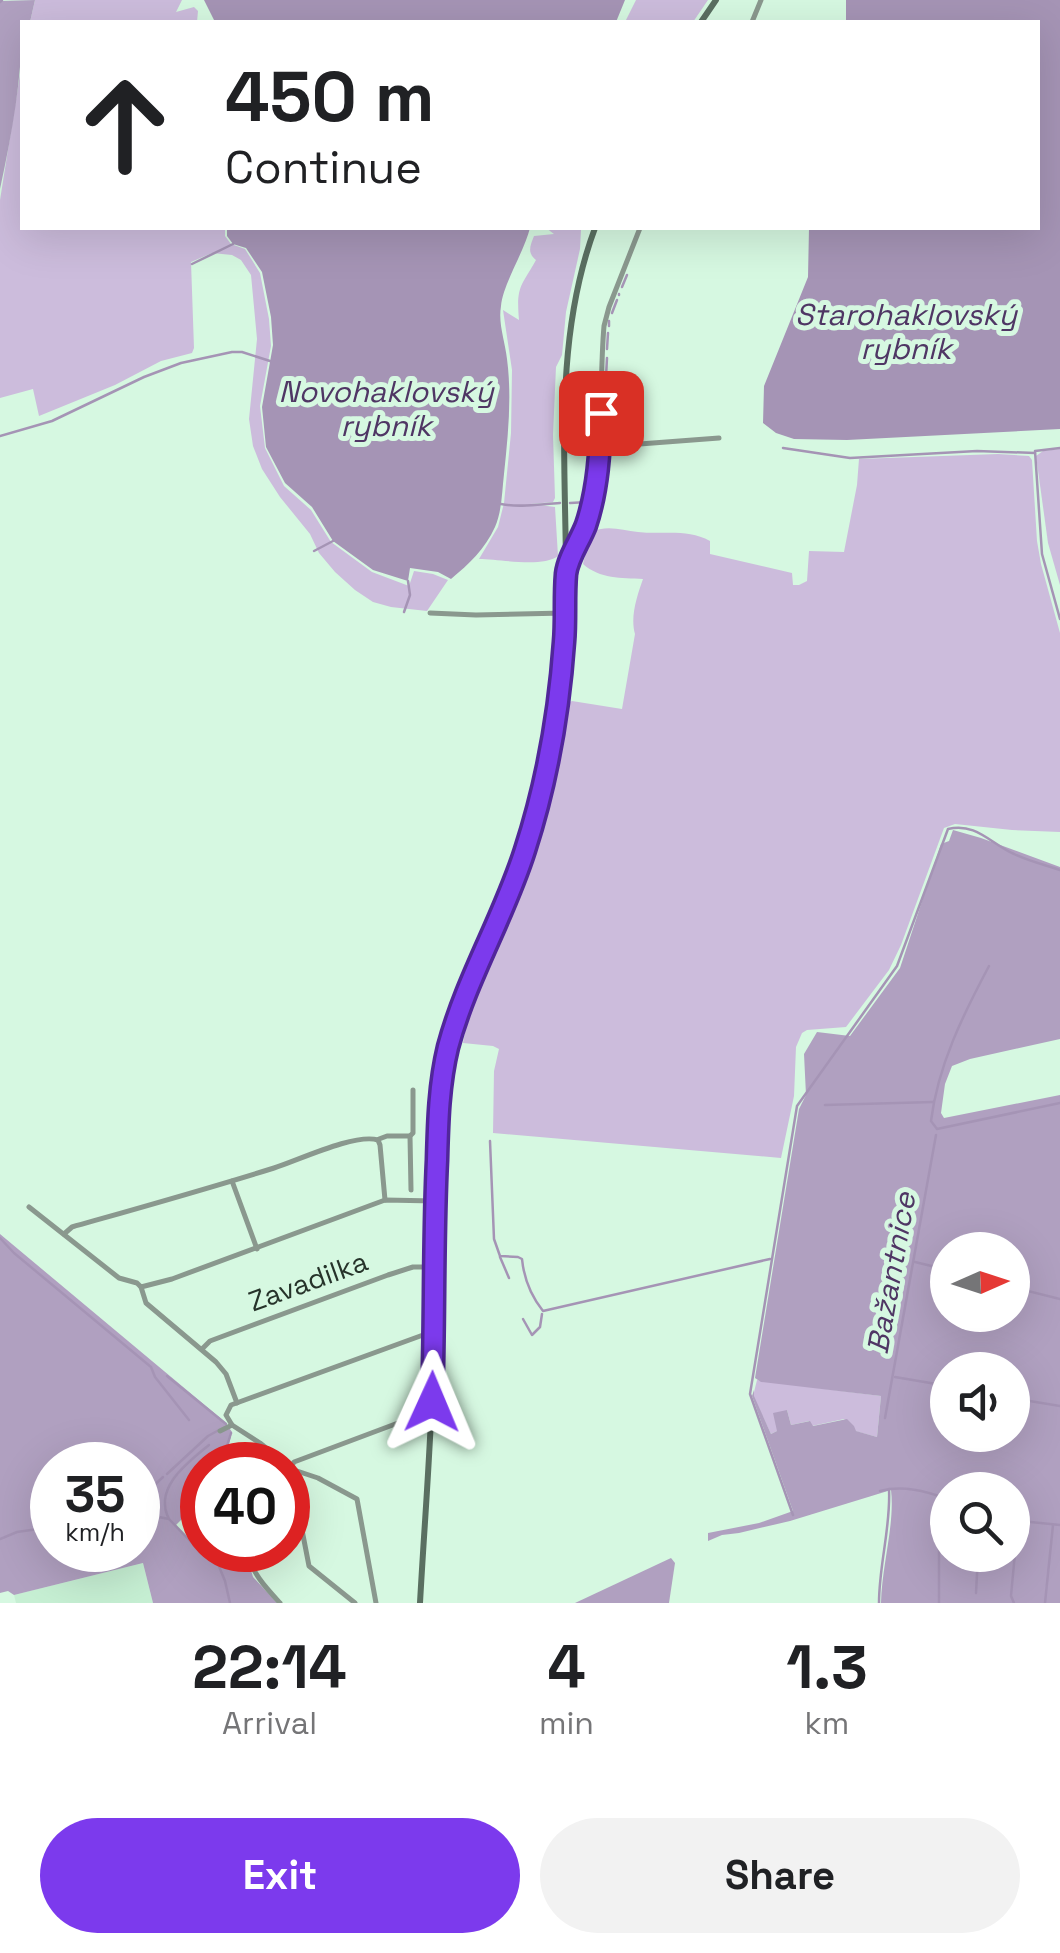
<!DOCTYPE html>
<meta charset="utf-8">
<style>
:root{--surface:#fff;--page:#f2f2f2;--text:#202124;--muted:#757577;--accent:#7c3aed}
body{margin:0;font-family:"Space Grotesk",sans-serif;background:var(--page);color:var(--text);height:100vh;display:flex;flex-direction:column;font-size:38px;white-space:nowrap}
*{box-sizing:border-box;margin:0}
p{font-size:32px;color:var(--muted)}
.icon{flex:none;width:55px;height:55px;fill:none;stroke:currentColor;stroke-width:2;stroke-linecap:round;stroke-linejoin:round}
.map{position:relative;height:1603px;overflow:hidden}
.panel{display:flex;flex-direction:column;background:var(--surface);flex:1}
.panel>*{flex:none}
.hud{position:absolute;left:20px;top:20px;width:1020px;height:210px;border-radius:0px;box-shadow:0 10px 40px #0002;background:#fff;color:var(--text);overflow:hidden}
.needle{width:65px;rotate:87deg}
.tools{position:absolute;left:930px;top:1232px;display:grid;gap:20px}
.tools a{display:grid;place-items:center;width:100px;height:100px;border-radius:50%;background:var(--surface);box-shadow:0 10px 40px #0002;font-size:50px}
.speed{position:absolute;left:30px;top:1442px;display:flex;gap:20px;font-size:50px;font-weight:700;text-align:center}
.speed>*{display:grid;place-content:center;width:130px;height:130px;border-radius:50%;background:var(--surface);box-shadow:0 10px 40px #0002;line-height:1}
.speed small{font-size:25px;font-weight:400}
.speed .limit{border:15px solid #d22;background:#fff;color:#111}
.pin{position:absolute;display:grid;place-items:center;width:85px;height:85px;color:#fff;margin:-42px;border-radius:20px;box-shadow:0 5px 15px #0006}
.me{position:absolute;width:110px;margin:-55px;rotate:1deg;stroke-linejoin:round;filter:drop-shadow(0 0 8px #0008)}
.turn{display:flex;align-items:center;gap:35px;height:210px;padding:0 40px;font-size:45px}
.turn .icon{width:130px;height:130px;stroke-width:2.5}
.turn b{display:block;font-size:70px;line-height:85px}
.eta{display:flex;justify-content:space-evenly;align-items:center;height:170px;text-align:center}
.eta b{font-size:60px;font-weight:600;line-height:70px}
.action{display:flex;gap:20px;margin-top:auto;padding:20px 40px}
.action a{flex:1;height:115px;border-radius:60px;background:var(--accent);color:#fff;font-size:40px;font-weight:600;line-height:115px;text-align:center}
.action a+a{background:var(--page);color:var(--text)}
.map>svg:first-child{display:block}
.built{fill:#c6efd3}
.green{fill:#ccbcdc}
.forest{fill:#b0a0c0;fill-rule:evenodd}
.water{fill:#a594b5}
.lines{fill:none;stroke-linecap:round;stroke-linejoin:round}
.stream{stroke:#a594b5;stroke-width:2.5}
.street{stroke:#8a988e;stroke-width:5}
.secondary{stroke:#5a6f61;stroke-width:6}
.route-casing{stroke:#51269a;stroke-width:25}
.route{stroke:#7c3aed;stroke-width:18}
.labels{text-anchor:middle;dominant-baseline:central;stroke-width:10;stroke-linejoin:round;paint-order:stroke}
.street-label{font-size:28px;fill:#26332a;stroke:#d6f8e1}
.water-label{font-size:30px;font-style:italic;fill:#4f3664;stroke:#d6f8e1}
</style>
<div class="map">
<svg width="1060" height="1603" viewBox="0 0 1060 1603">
<rect width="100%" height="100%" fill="#d6f8e1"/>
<!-- built -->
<polygon class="built" points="143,1563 153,1603 16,1603 14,1595"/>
<!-- green -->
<g class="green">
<polygon points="35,0 182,0 176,12 194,7 198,11 197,22 30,22"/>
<polygon points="636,0 708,0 693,22 625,22"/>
<polygon points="22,62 22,228 225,228 225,236 231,244 245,249 260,273 269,319 271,346 260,406 265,448 284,486 311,510 331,542 372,572 409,586 414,571 433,574 448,580 427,611 391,607 373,602 355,590 335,572 319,553 310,534 280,497 262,469 253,446 249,419 257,339 251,275 241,260 232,255 212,253 191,262 194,348 192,353 161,361 115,385 39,416 33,389 0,398 0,200"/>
<path d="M546 228H585L581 230 580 249 566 312 562 355 556 367 553 435 555 498 553 502 531 504 555 507 558 556C542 568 500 559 479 559L498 527 504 503 511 433 512 370 503 310 519 320C516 286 521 287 536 260 527 253 530 246 534 236L554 234Z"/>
<polygon points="1060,449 1060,585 1048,543 1036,456 1043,451"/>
<path d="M998 454 1029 456 1032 460 1037 541 1041 564 1060 633V832L1012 830 955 824 944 828 901 945 889 970 846 1027 807 1030 802 1033 796 1047 794 1096 781 1158 493 1133 494 1071 499 1049 493 1046 463 1043 468 1016 480 983 505 932 550 797 568 703 572 701 622 709 635 634C630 617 637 596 643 579 621 578 600 579 583 564L590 533C606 524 621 530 638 532 663 535 687 528 710 541V554L792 573 793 585H799L807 581 809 551 844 552 857 485 859 459Z"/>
<polygon points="757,1380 881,1396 877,1437 855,1431 844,1419 812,1426 809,1421 791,1425 787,1410 777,1431 771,1434 753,1396"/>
</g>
<!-- forest -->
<g class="forest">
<path d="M35 0 30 22H22C22 79 12 133 0 189V1Z"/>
<path d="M953 830 981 838 1060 867V1039L970 1059 952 1066 945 1084 941 1113 944 1118 1060 1095V1603H881C882 1564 895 1524 891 1490L790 1521 739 1533 722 1535 708 1541V1533L759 1523 793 1511 752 1396 754 1390V1396L771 1434 777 1431 773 1413 787 1410 791 1425 810 1421 813 1426 847 1419 854 1426 856 1431 877 1437 881 1396 761 1382 755 1378 799 1109 806 1095 804 1054 817 1032 850 1036 900 968 941 844 949 841ZM1012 1250V1315H948V1250ZM1012 1370V1435H948V1370ZM1012 1490V1555H948V1490Z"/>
<path d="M0 1234 225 1422 232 1432 224 1465H202V1499L175 1526 202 1550 218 1556 226 1550H245L253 1577 277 1603H153L143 1563 14 1595 8 1591 0 1593ZM52 1465H138V1550H52Z"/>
<polygon points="671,1558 675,1563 669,1603 575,1603"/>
</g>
<!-- water -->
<g class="water">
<polygon points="204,0 625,0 616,22 215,22"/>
<polygon points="846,0 1060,0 1060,429 847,440 794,439 776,433 763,423 764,386 808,277 809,228 1038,228 1038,22 846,22"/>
<path d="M227 228H530C524 252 503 284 501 306 498 324 505 341 507 359 512 397 508 436 504 474 502 491 502 511 495 527 485 549 469 564 451 579L438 572 410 568 408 581 373 570 333 541 312 507 285 483 266 447 262 407 273 345 271 317 262 272 246 248 233 244 227 236Z"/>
</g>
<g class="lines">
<!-- stream -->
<g class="stream">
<polyline points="0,2 2,0"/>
<polyline points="192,264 233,244"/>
<polyline points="622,287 627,275"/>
<polyline points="619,295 619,294"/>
<polyline points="612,313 617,300"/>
<polyline points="609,326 609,321"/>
<polyline points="607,349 608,333"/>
<polyline points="606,377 607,358"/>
<polyline points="606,392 606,384"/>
<polyline points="605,403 605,397"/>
<polyline points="605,421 605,408"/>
<polyline points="0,436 52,421 144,377 181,363 232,352 242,352 270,361"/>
<polyline points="605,442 605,428"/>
<polyline points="783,448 850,458 977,451 1035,453"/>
<polyline points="1060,448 1035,451 1042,554 1060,619"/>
<polyline points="604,461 604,452"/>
<polyline points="600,484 603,470"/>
<polyline points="596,502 598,492"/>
<polyline points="570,503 588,502"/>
<path d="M501 504C520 508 541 504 560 503"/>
<polyline points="314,551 333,541"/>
<polyline points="404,612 410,595 408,581"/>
<path d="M989 966C963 1015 938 1065 931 1121L937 1129 1060 1103"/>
<polyline points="825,1105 933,1102"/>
<path d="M490 1141 494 1239 500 1256 518 1257 522 1259C524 1279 531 1296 543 1311L770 1259"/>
<polyline points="0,1238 14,1253 151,1367 155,1377 189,1420"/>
<polyline points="500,1257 509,1278"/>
<polyline points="915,1262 948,1270"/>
<polyline points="1012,1287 1060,1299"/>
<polyline points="523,1319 532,1335 540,1327 542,1314"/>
<polyline points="167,1376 226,1424"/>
<polyline points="895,1377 948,1386"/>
<polyline points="1012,1398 1060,1406"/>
<polyline points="885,1418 936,1135"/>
<polyline points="221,1465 231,1433"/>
<polyline points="167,1474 208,1436 219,1430"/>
<path d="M880 1491C903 1485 925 1491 948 1499"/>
<polyline points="147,1492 163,1477"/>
<polyline points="138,1513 169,1519 195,1546 216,1559 225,1581 230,1603"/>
<path d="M793 1515 750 1394 797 1106 897 966 948 829C976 822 991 844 1014 854 1028 861 1045 865 1060 870"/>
<path d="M169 1519C153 1488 187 1463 209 1445"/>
<polyline points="1012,1520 1060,1525"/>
<polyline points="0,1539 17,1532 52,1527"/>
<polyline points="976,1593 978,1555"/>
<path d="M879 1603C879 1564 891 1527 889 1489"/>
<polyline points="939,1603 939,1496"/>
<polyline points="1014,1603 1011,1596 1018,1521"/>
<polyline points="1045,1603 1053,1525"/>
</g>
<!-- street -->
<g class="street">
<polyline points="752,22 761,0"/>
<polyline points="600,447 719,438"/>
<path d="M567 567C577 545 588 524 593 500 604 443 599 384 604 326L609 307 640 228"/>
<polyline points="430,613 476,615 565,613"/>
<polyline points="379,1139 387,1136 410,1136"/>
<polyline points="232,1181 257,1249"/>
<polyline points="411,1190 410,1136 413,1133 413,1090"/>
<polyline points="29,1207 119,1278 137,1283 141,1287 172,1279 385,1200 435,1201"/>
<path d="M64 1234 72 1227C139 1208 207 1189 274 1168 299 1160 355 1133 378 1140L380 1145 385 1200"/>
<polyline points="141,1287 146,1303 216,1362 226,1374 237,1403"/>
<polyline points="202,1349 210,1341 388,1275 413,1267 434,1267"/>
<polyline points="220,1431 232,1425"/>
<polyline points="287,1465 260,1443 232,1425 226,1415 231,1405 434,1331"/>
<polyline points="291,1467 294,1462 422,1414 431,1413"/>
<polyline points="288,1468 318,1478 357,1499 376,1603"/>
<polyline points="290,1468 309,1566 355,1603"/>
<path d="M247 1550C250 1571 266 1588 280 1603"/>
</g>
<!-- secondary -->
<g class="secondary">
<polyline points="701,22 716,0"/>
<path d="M420 1603C425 1512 433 1422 434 1331 435 1273 434 1215 437 1157 438 1127 439 1097 444 1067 454 1015 479 967 500 919 528 852 549 780 558 708 564 660 566 612 566 565 565 452 555 335 595 228"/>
</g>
</g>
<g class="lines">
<defs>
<path id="route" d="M432 1402C435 1321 433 1241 437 1160 438 1122 439 1084 448 1047 466 979 504 917 525 850 547 782 559 713 564 642 566 620 564 597 566 574 568 557 580 541 586 525 598 489 600 451 601 413"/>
</defs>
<!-- route casing -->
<use href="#route" class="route-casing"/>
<!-- route -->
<use href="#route" class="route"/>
</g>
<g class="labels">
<!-- street labels -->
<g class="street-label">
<text transform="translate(308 1281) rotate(-20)">Zavadilka</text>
</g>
<!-- water labels -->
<g class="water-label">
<text x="906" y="314">Starohaklovský<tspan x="906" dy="34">rybník</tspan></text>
<text x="386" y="391">Novohaklovský<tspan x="386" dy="34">rybník</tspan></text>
<text transform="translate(891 1273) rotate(-80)">Bažantnice</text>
</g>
</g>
</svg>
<div class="tools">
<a><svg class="needle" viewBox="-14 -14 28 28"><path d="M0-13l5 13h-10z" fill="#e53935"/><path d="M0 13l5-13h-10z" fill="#757577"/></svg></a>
<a><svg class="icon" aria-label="sound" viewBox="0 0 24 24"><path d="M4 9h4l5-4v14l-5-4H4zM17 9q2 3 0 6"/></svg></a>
<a><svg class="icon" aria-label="search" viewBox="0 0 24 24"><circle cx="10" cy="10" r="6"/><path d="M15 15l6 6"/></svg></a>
</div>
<div class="speed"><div>35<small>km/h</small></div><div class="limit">40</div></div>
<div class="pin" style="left:601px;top:413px;background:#d93025"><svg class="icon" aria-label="arrive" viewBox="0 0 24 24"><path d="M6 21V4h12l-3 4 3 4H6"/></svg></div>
<svg class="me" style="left:432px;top:1402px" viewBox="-20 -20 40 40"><path d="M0-17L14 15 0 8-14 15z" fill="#7c3aed" stroke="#fff" stroke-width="4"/></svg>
<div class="hud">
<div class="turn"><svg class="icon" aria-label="ahead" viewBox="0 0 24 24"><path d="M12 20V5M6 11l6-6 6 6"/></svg><div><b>450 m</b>Continue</div></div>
</div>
</div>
<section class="panel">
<div class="eta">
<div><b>22:14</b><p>Arrival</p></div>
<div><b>4</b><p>min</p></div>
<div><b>1.3</b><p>km</p></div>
</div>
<div class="action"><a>Exit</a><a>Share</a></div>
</section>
